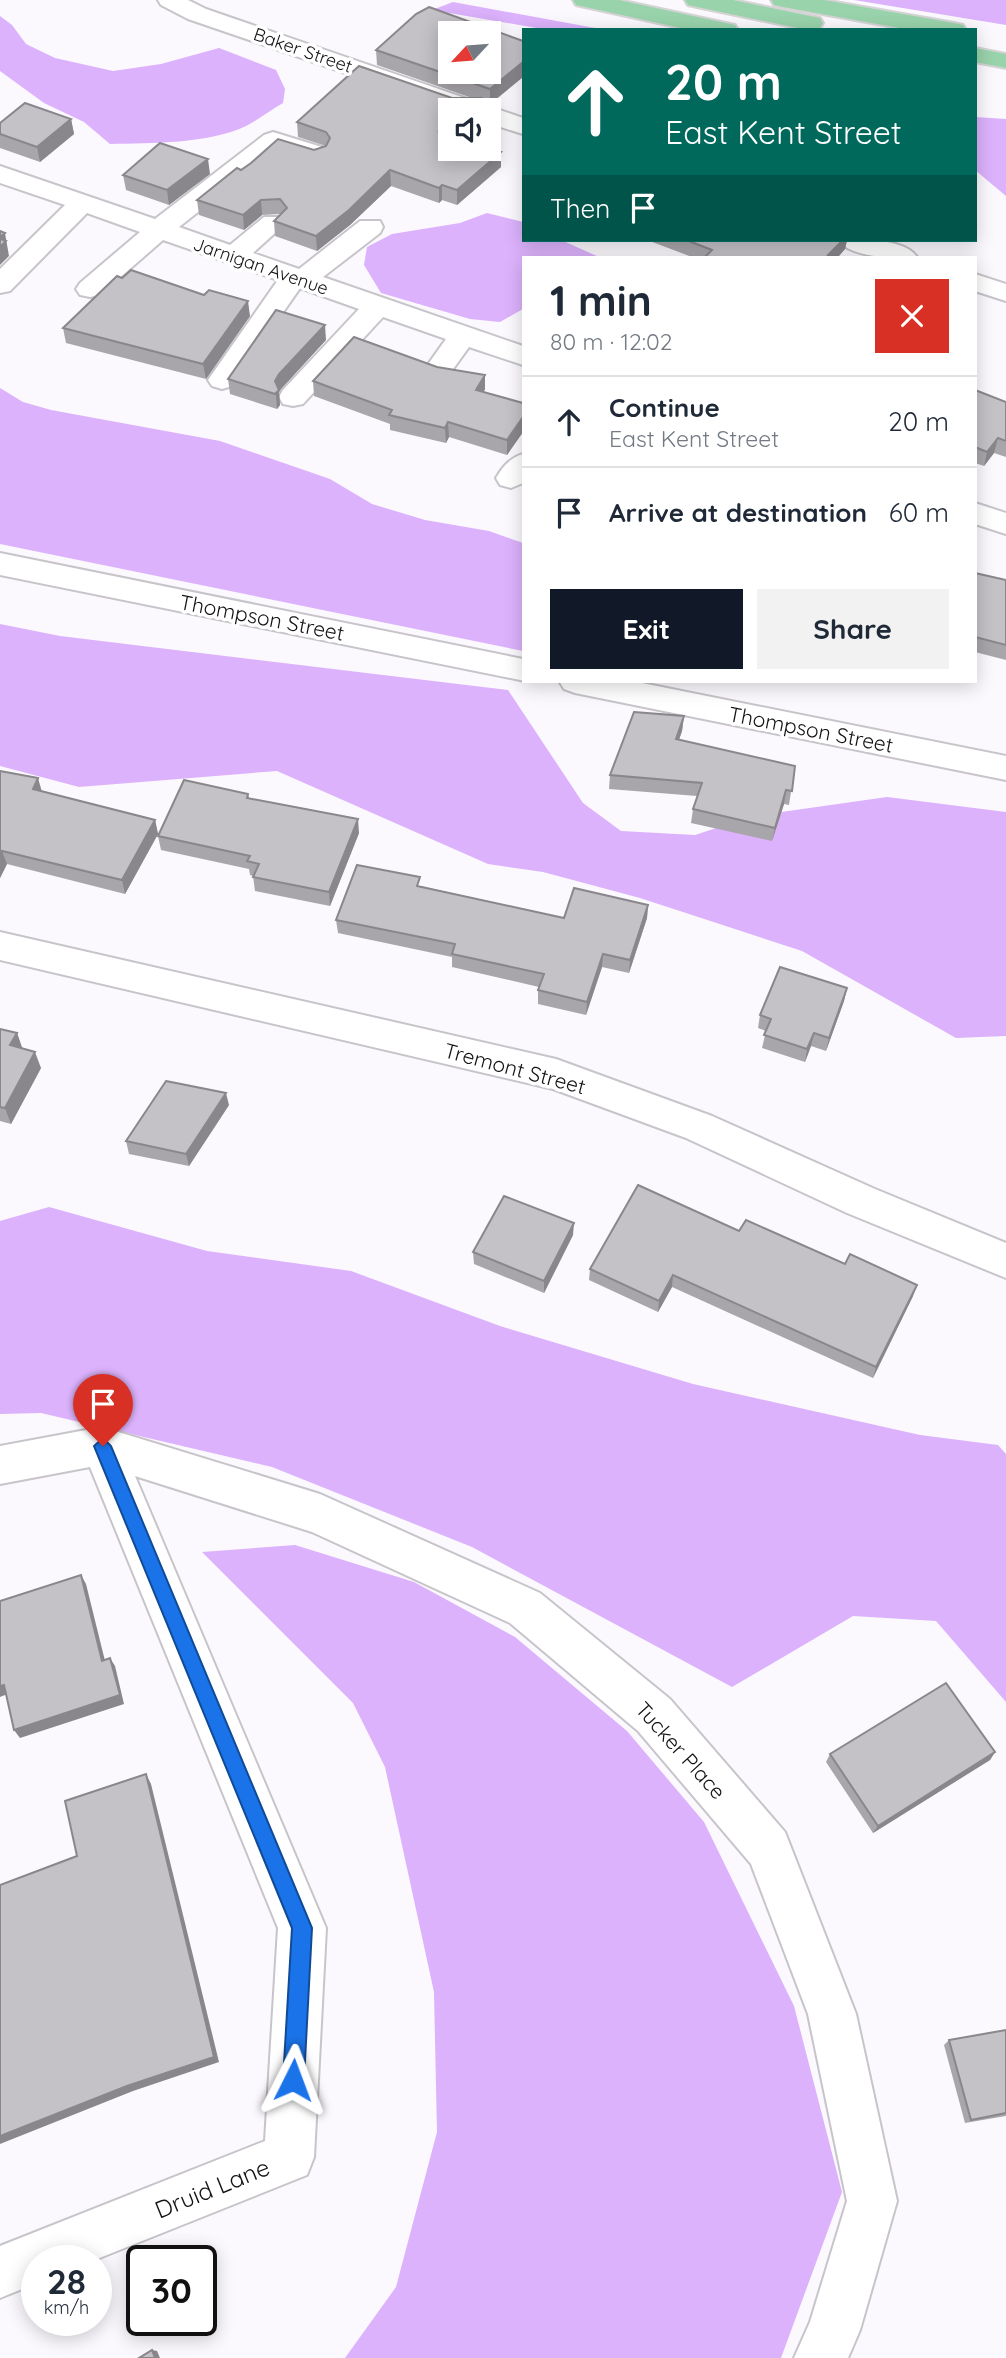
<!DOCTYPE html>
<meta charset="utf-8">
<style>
:root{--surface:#fff;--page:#f2f2f3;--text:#1f2937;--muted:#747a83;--line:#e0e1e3;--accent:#111827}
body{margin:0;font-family:Quicksand,sans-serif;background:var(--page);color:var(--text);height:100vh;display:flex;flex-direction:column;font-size:26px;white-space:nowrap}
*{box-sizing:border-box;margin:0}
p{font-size:23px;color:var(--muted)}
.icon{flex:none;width:38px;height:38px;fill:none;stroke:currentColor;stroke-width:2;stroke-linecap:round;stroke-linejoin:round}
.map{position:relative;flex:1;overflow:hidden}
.details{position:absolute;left:522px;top:256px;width:455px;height:427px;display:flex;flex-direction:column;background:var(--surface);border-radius:0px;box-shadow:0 4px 18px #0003}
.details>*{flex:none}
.top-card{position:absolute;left:522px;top:28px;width:455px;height:214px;border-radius:0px;box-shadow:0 4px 18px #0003;background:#00695c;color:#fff;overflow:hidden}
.needle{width:46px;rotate:244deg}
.fabs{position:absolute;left:438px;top:21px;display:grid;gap:14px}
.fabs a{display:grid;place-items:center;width:63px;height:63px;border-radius:0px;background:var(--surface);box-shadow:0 4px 18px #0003;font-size:35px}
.speed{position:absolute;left:21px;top:2245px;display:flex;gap:14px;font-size:35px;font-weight:700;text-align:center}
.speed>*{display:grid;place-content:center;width:91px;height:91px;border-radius:50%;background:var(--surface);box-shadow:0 4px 18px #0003;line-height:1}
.speed small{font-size:18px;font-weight:400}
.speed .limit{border:4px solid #111;border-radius:10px;background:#fff;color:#111}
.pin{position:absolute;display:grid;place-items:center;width:60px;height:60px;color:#fff;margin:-72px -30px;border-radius:50% 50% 50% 0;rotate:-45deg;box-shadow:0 0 7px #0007}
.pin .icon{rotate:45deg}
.me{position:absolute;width:77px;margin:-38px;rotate:3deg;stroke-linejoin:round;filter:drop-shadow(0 0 5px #0008)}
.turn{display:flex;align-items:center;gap:24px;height:147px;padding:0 28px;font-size:32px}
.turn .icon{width:91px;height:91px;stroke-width:2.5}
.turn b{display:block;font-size:49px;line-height:60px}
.then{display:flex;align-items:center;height:66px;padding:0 28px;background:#0003;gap:14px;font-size:26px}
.round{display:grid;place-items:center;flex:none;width:74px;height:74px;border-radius:0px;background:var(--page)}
.overview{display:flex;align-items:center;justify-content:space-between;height:119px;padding:0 28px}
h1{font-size:42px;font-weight:800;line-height:52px}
.cta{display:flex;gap:14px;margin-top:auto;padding:14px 28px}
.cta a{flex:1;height:80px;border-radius:0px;background:var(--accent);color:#fff;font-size:28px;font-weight:800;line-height:80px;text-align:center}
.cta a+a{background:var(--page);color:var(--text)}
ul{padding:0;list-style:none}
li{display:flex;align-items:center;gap:21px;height:91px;padding:0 28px;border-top:2px solid var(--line)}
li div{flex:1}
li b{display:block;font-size:26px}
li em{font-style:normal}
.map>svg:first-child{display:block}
.forest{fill:#dcb2fc}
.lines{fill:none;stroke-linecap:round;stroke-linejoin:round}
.minor-casing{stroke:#c7c4ca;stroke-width:4}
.major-casing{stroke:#d5d4d5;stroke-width:4}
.minor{fill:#fff;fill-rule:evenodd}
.major{fill:#99d3ab;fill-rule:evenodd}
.wall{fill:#a9a6ab}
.shaded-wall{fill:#89878b}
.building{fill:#c4c1c7;stroke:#89878b;stroke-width:2;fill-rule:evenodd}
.route{fill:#1a73e8;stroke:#114b97;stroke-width:2}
.labels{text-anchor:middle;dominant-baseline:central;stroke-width:7;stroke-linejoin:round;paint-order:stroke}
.far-street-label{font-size:18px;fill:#131214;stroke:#fff}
.street-label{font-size:21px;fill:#131214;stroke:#fff}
.near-street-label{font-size:24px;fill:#131214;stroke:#fff}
</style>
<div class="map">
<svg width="1006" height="2358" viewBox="0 0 1006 2358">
<rect width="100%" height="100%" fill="#fbf8fe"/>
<!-- forest -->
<g class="forest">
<polygon points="854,0 1006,0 1006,25"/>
<polygon points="453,2 606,30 548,30 432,10"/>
<path d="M0 16 12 25 26 44 55 58 113 71 161 64 219 48 276 70 285 89 283 103C271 110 259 119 246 126 208 144 151 143 110 144L84 122 44 103 0 71Z"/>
<polygon points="975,117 1006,119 1006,196 975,170"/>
<polygon points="487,213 523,222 523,240 561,240 599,257 523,257 523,309 500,322 470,319 381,293 364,265 367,247 392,234 460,223"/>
<polygon points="0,388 23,402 51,410 220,441 330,479 372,504 425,520 489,531 523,543 523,651 0,544"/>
<polygon points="0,624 60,636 508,690 583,803 621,831 695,835 753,816 887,797 1006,812 1006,1036 956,1038 802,951 640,898 543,872 488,864 277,771 79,787 0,766"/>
<polygon points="49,1207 207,1251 351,1271 500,1326 693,1384 920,1435 998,1445 1006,1454 1006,1702 936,1621 853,1616 732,1687 472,1547 272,1467 41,1413 0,1414 0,1221"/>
<polygon points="295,1545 414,1582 515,1637 627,1731 704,1822 794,2006 842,2192 781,2358 345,2358 396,2287 437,2132 434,1992 385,1767 353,1703 202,1552"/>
</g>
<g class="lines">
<defs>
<g id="minor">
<polygon points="158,0 188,0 206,9 523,118 523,134 488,123 488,110 453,110 188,19 161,5"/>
<polygon points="273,132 325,148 329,154 325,160 316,162 277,150 179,227 230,245 264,217 282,217 286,223 253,253 299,269 360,221 380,221 383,227 380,233 323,277 523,346 523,365 469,347 448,376 438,379 428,376 424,370 446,339 383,317 303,404 293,406 283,404 279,397 283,390 359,309 300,288 232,386 222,389 212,386 208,380 278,280 163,240 100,295 90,297 80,295 76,289 80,283 140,232 87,213 10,291 0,293 0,269 65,205 0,183 0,166 155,219 264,135"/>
<path d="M838 240C859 239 904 238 917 257 896 258 852 259 838 240Z"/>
<polygon points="975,274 1006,284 1006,301 975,291"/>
<path d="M523 454V483L511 488 500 485 496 478C503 466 510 458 523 454Z"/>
<polygon points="975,503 1006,513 1006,534 975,524"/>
<polygon points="0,553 523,659 525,681 0,575"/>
<polygon points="559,681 632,681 1006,756 1006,780 575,693 564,689"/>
<polygon points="0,932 556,1059 712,1116 875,1189 1006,1243 1006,1278 847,1213 686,1138 553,1089 0,960"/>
<polygon points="102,1427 320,1494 540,1593 670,1699 785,1832 856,2014 897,2201 860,2330 848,2358 794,2358 810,2322 847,2201 808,2014 751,1864 638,1731 510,1623 312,1532 135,1476 326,1928 314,2157 307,2175 92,2261 37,2261 37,2283 0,2298 0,2246 265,2141 278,1928 90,1467 0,1484 0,1446"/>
</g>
<g id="major">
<polygon points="573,0 619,0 735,25 738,30 690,30 576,5"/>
<polygon points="685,0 733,0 820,18 823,23 820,28 808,30 697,7 688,5"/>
<polygon points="771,0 824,0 954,23 963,25 966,30 911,30 783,7 774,5"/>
<polygon points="975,48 1006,54 1006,68 975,62"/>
</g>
</defs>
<!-- minor casing -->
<use href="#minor" class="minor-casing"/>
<!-- major casing -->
<use href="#major" class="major-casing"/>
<!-- minor -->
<use href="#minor" class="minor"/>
<!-- major -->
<use href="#major" class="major"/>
</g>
<!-- wall -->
<g class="wall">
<polygon points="523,41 523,77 490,104 480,100 480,110 450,110 450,149 501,152 501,167 457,205 442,200 439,203 391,186 350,225 317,251 275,236 274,221 281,214 262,215 244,230 199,215 197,200 241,170 326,146 298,137 297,122 452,98 472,98 377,65 376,50"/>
<polygon points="71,119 74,134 40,162 0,148 0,123"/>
<polygon points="210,174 169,205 126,190 123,175"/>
<polygon points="647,240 847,240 845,249 838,257 692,257"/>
<polygon points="250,316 206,379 66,343 63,328"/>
<polygon points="326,340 281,389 279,392 280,405 277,409 230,394 228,379"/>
<polygon points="313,381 485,389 484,392 523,403 523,432 507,455 449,437 446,443 390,430 390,424 314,396"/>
<polygon points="975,390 1006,402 1006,457 994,453 984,466 975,463"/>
<polygon points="975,573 1006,580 1006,660 975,652"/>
<polygon points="684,716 682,731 679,740 795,766 789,805 784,804 772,841 691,823 693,809 697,796 609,789 610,775"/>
<polygon points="0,771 42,792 155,820 158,834 125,894 7,864 0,878"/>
<polygon points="248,794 249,798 359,833 330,906 255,891 253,876 250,875 249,869 161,850 158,836"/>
<polygon points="420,886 564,918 648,905 647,918 629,973 602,967 586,1015 538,1004 538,990 539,987 452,967 452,957 338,933 336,920"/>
<polygon points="847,988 844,1001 826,1051 811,1046 805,1062 762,1048 766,1031 758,1028 760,1015"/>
<polygon points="0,1029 17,1033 22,1049 41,1068 11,1124 0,1121"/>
<polygon points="229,1105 189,1166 129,1154 126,1141"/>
<polygon points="739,1231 913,1296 873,1378 672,1287 658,1312 589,1280 590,1269"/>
<polygon points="573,1235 544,1293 474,1264 473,1252"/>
<polygon points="995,1752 990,1760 873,1833 826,1762 830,1754"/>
<polygon points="1006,2030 1006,2116 965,2123 944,2045 949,2040"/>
</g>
<!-- shaded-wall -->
<g class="shaded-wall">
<polygon points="523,62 523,77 490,104 490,89"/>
<polygon points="480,98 480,110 464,110"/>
<polygon points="71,119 74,134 40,162 37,147"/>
<polygon points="450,122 450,137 439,131"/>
<polygon points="501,152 501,167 457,205 457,190"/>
<polygon points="208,159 210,174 169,205 167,190"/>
<polygon points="390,170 391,186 350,225 317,251 316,236"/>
<polygon points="442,185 442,200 439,203 439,188"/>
<polygon points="261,200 262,215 244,230 243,215"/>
<polygon points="5,233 9,256 0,265 0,237"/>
<polygon points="843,240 847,240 845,249 838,257 828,257 828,255"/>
<polygon points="248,301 250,316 206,379 203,364"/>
<polygon points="325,325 326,340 281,389 279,392 280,405 277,409 275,381 279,374"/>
<polygon points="485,375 485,389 476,405 476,390"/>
<polygon points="523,417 523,432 507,455 507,440"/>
<polygon points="448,422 449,437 446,443 445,428"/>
<polygon points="998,438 994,453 984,466 987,452"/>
<polygon points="684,716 682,731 674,753 676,739"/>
<polygon points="38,778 42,792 33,789"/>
<polygon points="786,790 784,804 772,841 775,828"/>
<polygon points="358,819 359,833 330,906 329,892"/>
<polygon points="155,820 158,834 125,894 122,880"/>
<polygon points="2,851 7,864 0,878 0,855"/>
<polygon points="648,905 647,918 629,973 630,960"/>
<polygon points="603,954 602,967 586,1015 587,1002"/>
<polygon points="847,988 844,1001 826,1051 829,1038"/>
<polygon points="17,1033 23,1050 10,1045"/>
<polygon points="814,1033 811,1046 805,1062 807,1049"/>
<polygon points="35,1052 41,1068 11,1124 5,1108"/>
<polygon points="226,1093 229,1105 189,1166 186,1154"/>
<polygon points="574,1223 573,1235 544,1293 544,1281"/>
<polygon points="673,1275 672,1287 658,1312 659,1301"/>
<polygon points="917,1285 913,1296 873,1378 876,1367"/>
<polygon points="81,1575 86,1584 107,1669 102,1661"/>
<polygon points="110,1658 115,1666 124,1704 20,1738 14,1730"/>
<polygon points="4,1685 10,1693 0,1697 0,1686"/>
<polygon points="995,1752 990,1760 873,1833 878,1826"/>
<polygon points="146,1774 151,1784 219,2062 133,2091 0,2144 0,2136"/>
<polygon points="152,2350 157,2351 160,2358 155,2358"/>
</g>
<!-- building -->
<g class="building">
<path d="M429 7 523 41V62L490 89 376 50 416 14ZM450 33H488V72H450Z"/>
<polygon points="359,66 452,98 480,98 464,110 450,110 450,122 439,131 450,134 450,149 488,149 488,148 501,152 457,190 442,185 439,188 390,170 349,210 316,236 274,221 287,208 280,199 261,200 243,215 197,200 237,168 241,170 251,163 278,139 314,150 326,146 330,138 326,132 297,122"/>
<polygon points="25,103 71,119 37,147 0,134 0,123"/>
<polygon points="160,143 208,159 167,190 123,175"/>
<polygon points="0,231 5,233 0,237"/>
<polygon points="0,239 6,241 0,247"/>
<polygon points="686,240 843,240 828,255 834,257 705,257 712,250"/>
<polygon points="131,270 204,295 209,290 248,301 203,364 63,328 117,276 122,278"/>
<polygon points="276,310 325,325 279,374 275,381 279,390 275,394 228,379"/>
<polygon points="354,337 437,367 485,375 476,390 523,403 523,417 507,440 448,422 445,428 389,415 392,410 313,381"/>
<polygon points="975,390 1006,402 1006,441 998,438 987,452 975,447"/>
<polygon points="975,573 1006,580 1006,645 975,637"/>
<polygon points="634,712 684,716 676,739 795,766 792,791 786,790 775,828 693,809 702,783 610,775"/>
<polygon points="0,771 38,778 33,789 155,820 122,880 2,851 0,855"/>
<polygon points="184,780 248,794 247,798 358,819 329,892 253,877 259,864 247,861 250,856 158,836"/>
<polygon points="357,865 420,877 417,886 564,918 574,888 648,905 630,960 603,954 587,1002 538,990 544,974 452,954 455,944 336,920"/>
<polygon points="780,967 847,988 829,1038 814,1033 807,1049 764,1035 771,1019 760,1015"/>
<polygon points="0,1029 17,1033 10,1045 35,1052 5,1108 0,1107"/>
<polygon points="166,1081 226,1093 186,1154 126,1141"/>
<polygon points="638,1185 739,1231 746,1220 845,1264 850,1254 917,1285 876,1367 673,1275 659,1301 590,1269"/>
<polygon points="504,1196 574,1223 544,1281 473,1252"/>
<polygon points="81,1575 102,1661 110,1658 120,1695 14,1730 4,1685 0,1686 0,1601"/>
<polygon points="946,1683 995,1752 878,1826 830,1754"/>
<polygon points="146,1774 214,2057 127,2086 0,2136 0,1885 77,1856 65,1801"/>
<polygon points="1006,2030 1006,2113 971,2120 949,2040"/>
<polygon points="152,2350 155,2358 139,2358"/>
</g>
<!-- route -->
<polygon class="route" points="103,1438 111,1446 312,1928 304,2080 301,2088 293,2091 286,2088 283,2080 292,1928 94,1446"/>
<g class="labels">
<!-- far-street labels -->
<g class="far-street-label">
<text transform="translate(303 50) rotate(19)">Baker Street</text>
<text transform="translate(261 266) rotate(19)">Jarnigan Avenue</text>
</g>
<!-- street labels -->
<g class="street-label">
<text transform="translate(262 617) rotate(11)">Thompson Street</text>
<text transform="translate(811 729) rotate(11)">Thompson Street</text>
<text transform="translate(515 1068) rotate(15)">Tremont Street</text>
<text transform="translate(681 1750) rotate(48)">Tucker Place</text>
</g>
<!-- near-street labels -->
<g class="near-street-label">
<text transform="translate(212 2188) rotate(-22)">Druid Lane</text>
</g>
</g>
</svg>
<div class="fabs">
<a><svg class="needle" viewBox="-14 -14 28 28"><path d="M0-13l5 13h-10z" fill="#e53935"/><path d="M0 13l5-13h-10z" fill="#747a83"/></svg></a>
<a><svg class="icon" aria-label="sound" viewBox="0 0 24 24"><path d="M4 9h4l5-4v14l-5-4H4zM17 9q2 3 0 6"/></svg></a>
</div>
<div class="speed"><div>28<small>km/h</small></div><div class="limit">30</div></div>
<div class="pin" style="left:103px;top:1446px;background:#d93025"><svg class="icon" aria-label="arrive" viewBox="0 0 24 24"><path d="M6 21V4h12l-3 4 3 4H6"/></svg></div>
<svg class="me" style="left:293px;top:2080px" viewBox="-20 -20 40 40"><path d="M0-17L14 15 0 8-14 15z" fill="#1a73e8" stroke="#fff" stroke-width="4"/></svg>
<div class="top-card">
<div class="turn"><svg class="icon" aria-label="ahead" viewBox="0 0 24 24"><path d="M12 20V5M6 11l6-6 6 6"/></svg><div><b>20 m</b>East Kent Street</div></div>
<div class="then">Then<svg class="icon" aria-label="arrive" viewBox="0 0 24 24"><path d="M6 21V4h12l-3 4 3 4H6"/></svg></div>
</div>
<section class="details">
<div class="overview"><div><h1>1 min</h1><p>80 m · 12:02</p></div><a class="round" style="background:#d93025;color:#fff"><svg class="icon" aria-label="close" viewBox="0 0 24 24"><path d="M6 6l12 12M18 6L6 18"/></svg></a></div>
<ul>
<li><svg class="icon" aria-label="ahead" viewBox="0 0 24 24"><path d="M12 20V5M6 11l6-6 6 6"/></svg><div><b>Continue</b><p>East Kent Street</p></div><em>20 m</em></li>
<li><svg class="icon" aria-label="arrive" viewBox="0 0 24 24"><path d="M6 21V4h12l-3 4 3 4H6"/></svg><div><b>Arrive at destination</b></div><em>60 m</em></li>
</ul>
<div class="cta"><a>Exit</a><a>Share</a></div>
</section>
</div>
